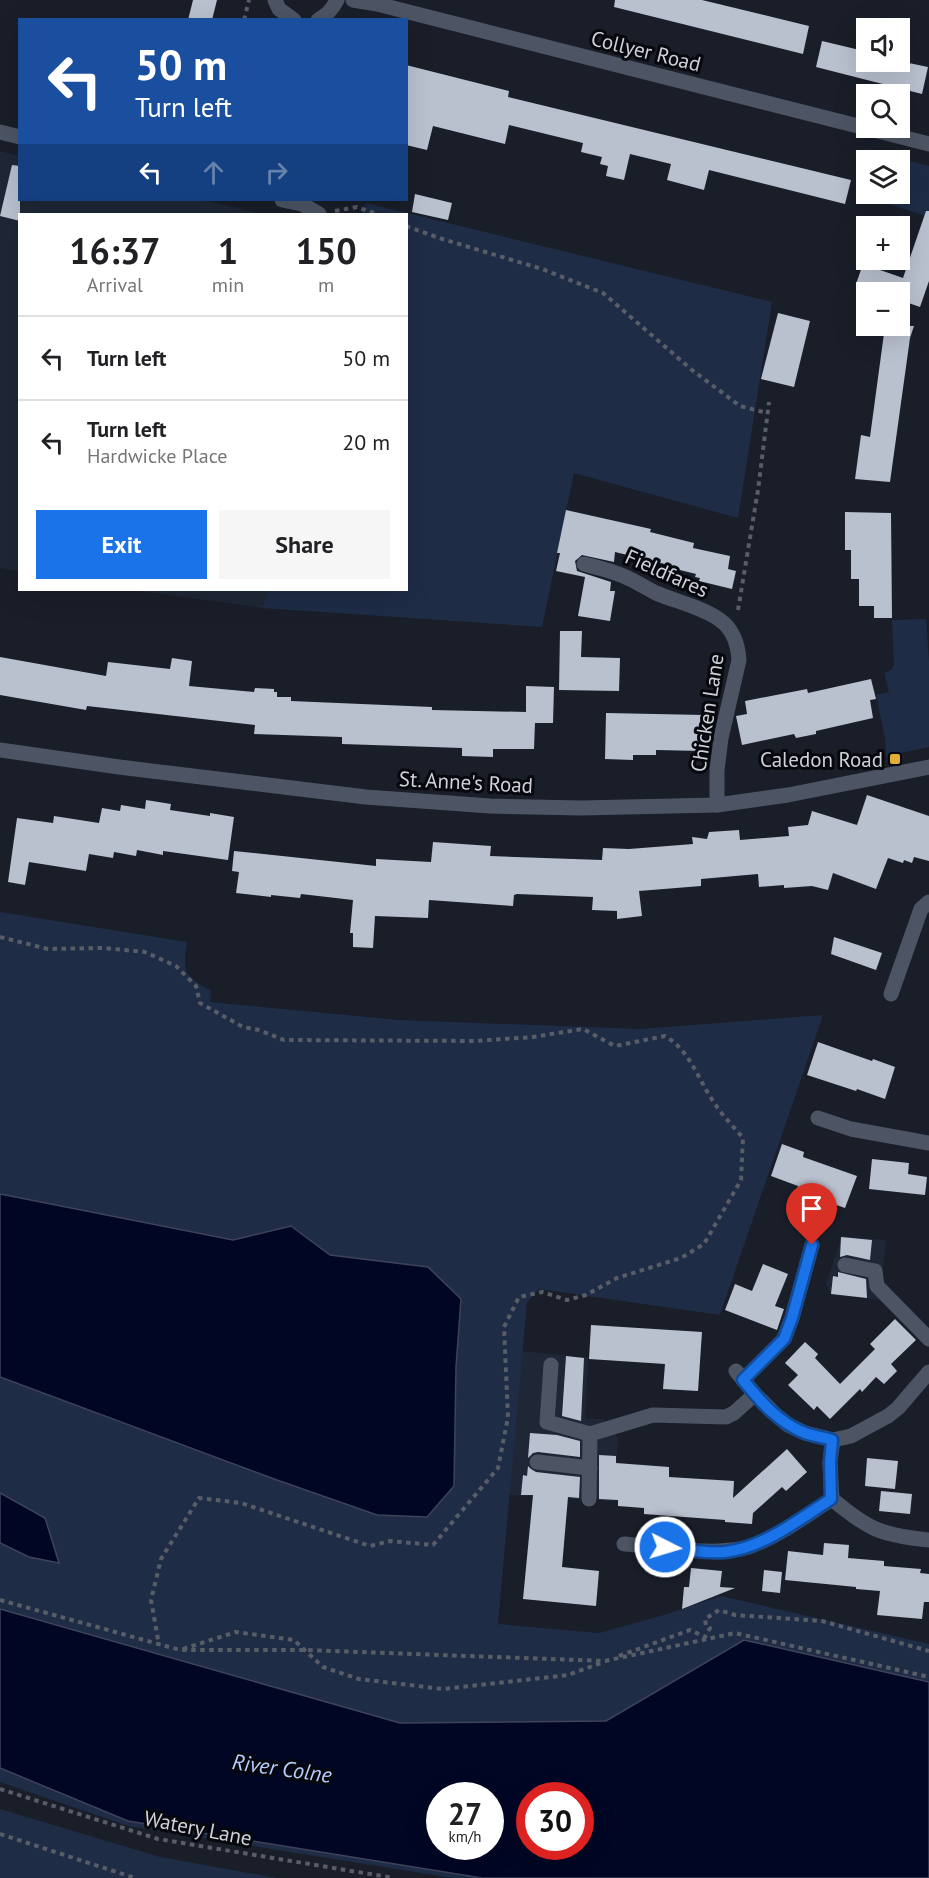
<!DOCTYPE html>
<meta charset="utf-8">
<style>
:root{--surface:#fff;--page:#f6f6f6;--text:#202124;--muted:#757577;--line:#e0e0e0;--accent:#1a73e8}
body{margin:0;font-family:"PT Sans",sans-serif;background:var(--page);color:var(--text);height:100vh;display:flex;flex-direction:column;font-size:22px;white-space:nowrap}
*{box-sizing:border-box;margin:0}
p{font-size:20px;color:var(--muted)}
.icon{flex:none;width:33px;height:33px;fill:none;stroke:currentColor;stroke-width:2;stroke-linecap:round;stroke-linejoin:round}
.map{position:relative;flex:1;overflow:hidden}
.sheet{position:absolute;left:18px;top:213px;width:390px;height:378px;display:flex;flex-direction:column;background:var(--surface);border-radius:0px;box-shadow:0 6px 24px #0002}
.sheet>*{flex:none}
.top-card{position:absolute;left:18px;top:18px;width:390px;height:183px;border-radius:0px;box-shadow:0 6px 24px #0002;background:#1a4fa0;color:#fff;overflow:hidden}
.tools{position:absolute;left:856px;top:18px;display:grid;gap:12px}
.tools a{display:grid;place-items:center;width:54px;height:54px;border-radius:0px;background:var(--surface);box-shadow:0 6px 24px #0002;font-size:30px}
.speed{position:absolute;left:426px;top:1782px;display:flex;gap:12px;font-size:30px;font-weight:700;text-align:center}
.speed>*{display:grid;place-content:center;width:78px;height:78px;border-radius:50%;background:var(--surface);box-shadow:0 6px 24px #0002;line-height:1}
.speed small{font-size:15px;font-weight:400}
.speed .limit{border:9px solid #d22;background:#fff;color:#111}
.pin{position:absolute;display:grid;place-items:center;width:51px;height:51px;color:#fff;margin:-62px -26px;border-radius:50% 50% 50% 0;rotate:-45deg;box-shadow:0 0 6px #0007}
.pin .icon{rotate:45deg}
.me{position:absolute;width:66px;margin:-33px;rotate:95deg;stroke-linejoin:round;filter:drop-shadow(0 0 4px #0008)}
.turn{display:flex;align-items:center;gap:21px;height:126px;padding:0 18px;font-size:27px}
.turn .icon{width:78px;height:78px;stroke-width:2.5}
.turn b{display:block;font-size:42px;line-height:51px}
.lanes{display:flex;align-items:center;height:57px;padding:0 18px;background:#0003;justify-content:center;gap:30px;direction:ltr}
.lanes .off{opacity:.35}
.eta{display:flex;justify-content:space-evenly;align-items:center;height:102px;text-align:center}
.eta b{font-size:36px;font-weight:800;line-height:42px}
.action{display:flex;gap:12px;margin-top:auto;padding:12px 18px}
.action a{flex:1;height:69px;border-radius:0px;background:var(--accent);color:#fff;font-size:24px;font-weight:800;line-height:69px;text-align:center}
.action a+a{background:var(--page);color:var(--text)}
ul{padding:0;list-style:none}
li{display:flex;align-items:center;gap:18px;height:84px;padding:0 18px;border-top:2px solid var(--line)}
li div{flex:1}
li b{display:block;font-size:22px}
li em{font-style:normal}
.map>svg:first-child{display:block}
.built{fill:#1f2736}
.green{fill:#1f2c46;fill-rule:evenodd}
.water{fill:#010624;stroke:#3e435a;stroke-width:1.5;fill-rule:evenodd}
.building{fill:#b9c0ce}
.lines{fill:none;stroke-linecap:round;stroke-linejoin:round}
.path{stroke:#595d67;stroke-width:4;stroke-dasharray:4.5 4.5;stroke-linecap:butt}
.minor{stroke:#4d5565;stroke-width:15}
.route-casing{stroke:#114b97;stroke-width:15}
.route{stroke:#1a73e8;stroke-width:10}
.poi-dot{fill:#e2ae34;stroke:#06080d;stroke-width:2}
.labels{text-anchor:middle;dominant-baseline:central;stroke-width:6;stroke-linejoin:round;paint-order:stroke}
.street-label{font-size:21px;fill:#ced1d8;stroke:#06080d}
.poi-label{font-size:21px;fill:#ced1d8;stroke:#06080d;text-anchor:end}
.water-label{font-size:22px;font-style:italic;fill:#b4ccfe;stroke:#06080d}
</style>
<div class="map">
<svg width="929" height="1878" viewBox="0 0 929 1878">
<rect width="100%" height="100%" fill="#191e29"/>
<!-- built -->
<g class="built">
<polygon points="0,151 19,156 20,200 202,200 264,214 20,214 19,571 0,568"/>
<polygon points="132,590 267,590 263,608"/>
<polygon points="842,1236 886,1240 882,1283 929,1328 929,1348 880,1300 831,1294 826,1284"/>
<polygon points="521,1351 588,1358 585,1419 603,1419 618,1438 614,1501 509,1495"/>
</g>
<!-- green -->
<g class="green">
<path d="M867 149 929 166V217L857 194ZM867 160H900V194H867Z"/>
<polygon points="366,203 772,302 738,518 574,473 542,627 263,608 267,590 406,590 406,214 361,214"/>
<polygon points="926,619 929,661 929,747 886,756 885,738 876,695 889,692 884,673 891,670 894,665 892,620"/>
<path d="M0 912 187 942C182 974 184 974 211 991L210 1002 399 1020 640 1029 823 1015 720 1315 539 1289 527 1302 498 1624 599 1633 664 1615 721 1596 929 1644V1682L744 1640 606 1721 399 1723 0 1609V1543L29 1557 45 1518 0 1493V1377L277 1480 377 1515 427 1517 456 1367 461 1299 428 1267 330 1255 291 1226 233 1240 0 1194Z"/>
<polygon points="0,1768 128,1821 482,1878 453,1878 128,1826 0,1782"/>
<polygon points="0,1809 160,1857 277,1878 0,1878"/>
</g>
<!-- water -->
<g class="water">
<polygon points="0,1194 233,1240 291,1226 330,1255 428,1267 461,1299 456,1367 454,1486 427,1517 377,1515 277,1480 0,1377"/>
<polygon points="0,1493 45,1518 59,1563 29,1557 0,1543"/>
<path d="M0 1609 400 1723 606 1721 744 1640 929 1682V1878H482L128 1821 0 1768ZM440 1796H490V1846H440ZM530 1796H580V1846H530Z"/>
</g>
<!-- building -->
<g class="building">
<polygon points="193,0 217,0 212,20 188,20"/>
<polygon points="615,0 702,0 809,26 803,54 614,7"/>
<polygon points="822,41 864,51 861,62 904,62 928,67 922,94 816,67"/>
<polygon points="406,65 509,91 508,97 851,180 845,204 709,170 704,190 667,180 671,164 630,154 624,180 606,176 608,166 600,164 602,157 581,152 583,143 509,125 505,144 433,126 427,150 406,145"/>
<polygon points="12,165 20,166 20,221 0,216"/>
<polygon points="415,194 452,203 448,220 412,212"/>
<polygon points="926,211 929,211 929,281 920,307 900,300 900,292 879,292 856,284 863,264 903,278"/>
<polygon points="778,313 810,321 794,387 761,379"/>
<polygon points="885,326 914,326 910,338 890,482 855,479 861,435 870,437"/>
<polygon points="566,510 651,529 650,532 694,543 693,548 730,556 728,569 736,571 732,589 699,581 700,578 695,577 696,574 668,567 669,565 615,552 614,562 582,555 575,561 577,571 611,582 610,591 615,591 610,621 578,616 585,577 556,571 560,553 557,553"/>
<polygon points="845,512 891,513 892,618 874,618 874,606 859,606 859,579 851,579 851,550 845,550"/>
<polygon points="560,631 582,631 581,657 620,658 619,691 559,690"/>
<polygon points="0,657 106,676 108,662 170,669 172,658 192,661 189,686 254,692 255,688 274,689 274,692 277,692 277,697 291,697 291,701 432,707 432,710 526,712 526,686 554,687 553,723 535,723 534,749 493,749 493,757 462,756 462,748 342,744 342,737 254,734 255,725 87,706 86,710 0,695"/>
<polygon points="871,679 876,699 870,700 873,718 816,731 816,734 796,738 794,734 742,745 736,716 747,714 745,701 807,689 808,693"/>
<polygon points="606,713 704,715 703,751 656,750 656,755 633,755 633,760 605,759"/>
<polygon points="867,795 929,816 929,861 914,857 912,863 904,860 903,863 888,858 876,889 833,873 828,890 812,886 784,888 784,885 759,887 758,874 701,879 701,886 639,891 642,916 617,919 617,911 592,910 593,897 517,894 514,895 513,906 429,900 428,918 375,916 373,948 353,947 353,933 350,933 353,900 301,894 300,898 271,895 271,897 236,893 239,872 232,871 234,851 376,866 376,859 431,862 433,842 491,846 490,856 602,860 603,848 629,849 693,844 692,837 707,839 709,832 739,830 740,840 789,836 788,827 808,825 812,811 857,825"/>
<polygon points="146,800 171,804 170,810 210,816 210,813 234,817 228,860 163,851 163,855 137,850 136,856 114,852 113,858 89,854 86,871 29,862 25,885 8,882 17,818 53,823 54,816 99,823 102,808 120,811 121,805 145,809"/>
<polygon points="834,937 882,953 876,970 831,954"/>
<polygon points="818,1042 872,1061 873,1059 895,1067 885,1099 857,1089 856,1091 807,1075"/>
<polygon points="782,1144 804,1152 803,1157 857,1176 845,1208 797,1191 798,1186 771,1176"/>
<polygon points="872,1159 909,1163 908,1174 927,1177 925,1195 869,1189"/>
<polygon points="841,1237 872,1240 870,1260 847,1255 840,1257"/>
<polygon points="763,1264 788,1274 775,1306 784,1309 777,1330 725,1310 735,1284 752,1291"/>
<polygon points="838,1272 866,1279 867,1298 831,1294 833,1276 838,1277"/>
<polygon points="895,1319 916,1340 891,1364 897,1371 884,1384 876,1377 862,1392 860,1389 830,1419 817,1406 814,1410 788,1385 798,1375 785,1363 805,1342 818,1354 815,1358 840,1384 875,1349 870,1344"/>
<polygon points="591,1325 702,1332 698,1391 663,1389 665,1364 589,1359"/>
<polygon points="566,1356 584,1358 581,1421 562,1416"/>
<polygon points="530,1433 557,1435 580,1441 580,1457 538,1452 533,1453 528,1458"/>
<polygon points="787,1449 807,1472 786,1491 782,1487 753,1513 752,1524 725,1522 725,1520 644,1514 644,1508 618,1506 618,1500 599,1499 599,1455 616,1456 616,1463 669,1467 669,1477 734,1481 733,1498"/>
<polygon points="867,1458 898,1461 895,1489 865,1486"/>
<polygon points="528,1466 531,1469 536,1472 580,1477 579,1498 568,1497 562,1567 599,1571 596,1606 523,1599 533,1495 521,1495 523,1475 527,1476"/>
<polygon points="881,1491 912,1494 910,1514 879,1511"/>
<polygon points="824,1543 849,1545 848,1558 884,1561 884,1566 921,1569 920,1573 929,1574 929,1602 924,1602 922,1619 877,1615 880,1591 856,1589 856,1587 785,1580 788,1551 823,1555"/>
<polygon points="691,1568 722,1571 720,1587 735,1588 682,1609 684,1587 689,1587"/>
<polygon points="764,1570 782,1572 780,1593 762,1591"/>
</g>
<g class="lines">
<!-- path -->
<g class="path">
<polyline points="244,20 249,0"/>
<polyline points="335,211 357,207 377,214"/>
<polyline points="406,226 439,238 542,269 603,293 692,370 740,406 767,413"/>
<polyline points="738,610 758,490 769,402"/>
<path d="M0 937 48 949 104 948 145 952 176 966 196 986 200 1003 243 1027 259 1030 284 1040 475 1041 533 1037 583 1029 615 1046 665 1036C690 1051 697 1077 713 1101 721 1114 733 1126 743 1138L741 1180 704 1244 681 1258 617 1278 586 1295 567 1300 542 1292 519 1297 504 1327 508 1417 498 1468 433 1545 390 1541 370 1546 241 1503 199 1498 161 1559 151 1600 159 1645"/>
<polyline points="0,1600 180,1650 305,1650 605,1661 735,1633 929,1677"/>
<polyline points="183,1649 236,1632 294,1640 323,1667 359,1679 443,1689 568,1675 601,1663"/>
<polyline points="619,1656 690,1630 705,1637 710,1628 706,1626 705,1619 719,1610 735,1615 822,1621 929,1651"/>
<polyline points="0,1789 158,1839 394,1878"/>
<polyline points="0,1834 135,1878"/>
</g>
<!-- minor -->
<g class="minor">
<polyline points="275,0 279,9 294,20"/>
<polyline points="353,0 377,4 929,144"/>
<path d="M318 20C327 15 332 10 337 0"/>
<polyline points="0,132 20,137"/>
<polyline points="282,200 302,204 319,214"/>
<path d="M584 564C600 568 617 572 632 580 640 584 648 589 656 593 677 602 702 607 720 620 734 630 738 645 739 660L721 738 717 770V805"/>
<polyline points="0,750 119,767 366,797 490,806 581,808 717,805 788,795 929,767"/>
<polyline points="891,994 921,909 929,902"/>
<polyline points="818,1118 851,1129 929,1143"/>
<polyline points="845,1265 875,1271 877,1286 929,1339"/>
<polyline points="551,1365 547,1422 590,1434 589,1499"/>
<polyline points="736,1371 755,1394 776,1415 788,1425 805,1433 833,1440 851,1436 888,1416 898,1408 929,1372"/>
<polyline points="743,1380 784,1339 792,1318 812,1245"/>
<polyline points="590,1434 653,1415 726,1417 734,1413 755,1394"/>
<polyline points="537,1462 590,1468"/>
<polyline points="832,1499 830,1462 833,1440"/>
<path d="M624 1544C658 1546 716 1557 748 1547 778 1537 805 1516 832 1499 869 1530 881 1535 929 1540"/>
</g>
</g>
<g class="lines">
<defs>
<path id="route" d="M665 1547C684 1549 706 1554 725 1552 765 1547 798 1520 831 1499L830 1462 832 1440C823 1437 813 1436 805 1433 779 1423 760 1401 743 1380L784 1339 792 1318 812 1245"/>
</defs>
<!-- route casing -->
<use href="#route" class="route-casing"/>
<!-- route -->
<use href="#route" class="route"/>
</g>
<!-- markers -->
<rect class="poi-dot" x="889" y="753" width="12" height="12" rx="3"/>
<g class="labels">
<!-- street labels -->
<g class="street-label">
<text transform="translate(646 51) rotate(14)">Collyer Road</text>
<text transform="translate(667 573) rotate(24)">Fieldfares</text>
<text transform="translate(707 713) rotate(-81)">Chicken Lane</text>
<text transform="translate(466 782) rotate(3)">St. Anne's Road</text>
<text transform="translate(198 1828) rotate(11)">Watery Lane</text>
</g>
<!-- poi labels -->
<g class="poi-label">
<text x="883" y="759">Caledon Road</text>
</g>
<!-- water labels -->
<g class="water-label">
<text transform="translate(282 1768) rotate(8)">River Colne</text>
</g>
</g>
</svg>
<div class="tools">
<a><svg class="icon" aria-label="sound" viewBox="0 0 24 24"><path d="M4 9h4l5-4v14l-5-4H4zM17 9q2 3 0 6"/></svg></a>
<a><svg class="icon" aria-label="search" viewBox="0 0 24 24"><circle cx="10" cy="10" r="6"/><path d="M15 15l6 6"/></svg></a>
<a><svg class="icon" aria-label="layers" viewBox="0 0 24 24"><path d="M12 4l9 5-9 5-9-5zM3 14l9 5 9-5"/></svg></a>
<a>+</a>
<a>−</a>
</div>
<div class="speed"><div>27<small>km/h</small></div><div class="limit">30</div></div>
<div class="pin" style="left:812px;top:1245px;background:#d93025"><svg class="icon" aria-label="arrive" viewBox="0 0 24 24"><path d="M6 21V4h12l-3 4 3 4H6"/></svg></div>
<svg class="me" style="left:665px;top:1547px" viewBox="-20 -20 40 40"><circle r="17" fill="#1a73e8" stroke="#fff" stroke-width="3"/><path d="M0-11L8 9 0 5-8 9z" fill="#fff"/></svg>
<div class="top-card">
<div class="turn"><svg class="icon" aria-label="left" viewBox="0 0 24 24"><path d="M17 20v-9H6M10 6l-5 5 5 5"/></svg><div><b>50 m</b>Turn left</div></div>
<div class="lanes"><svg class="icon" aria-label="left" viewBox="0 0 24 24"><path d="M17 20v-9H6M10 6l-5 5 5 5"/></svg><svg class="icon off" aria-label="ahead" viewBox="0 0 24 24"><path d="M12 20V5M6 11l6-6 6 6"/></svg><svg class="icon off" aria-label="right" viewBox="0 0 24 24"><path d="M7 20v-9h11M14 6l5 5-5 5"/></svg></div>
</div>
<section class="sheet">
<div class="eta">
<div><b>16:37</b><p>Arrival</p></div>
<div><b>1</b><p>min</p></div>
<div><b>150</b><p>m</p></div>
</div>
<ul>
<li><svg class="icon" aria-label="left" viewBox="0 0 24 24"><path d="M17 20v-9H6M10 6l-5 5 5 5"/></svg><div><b>Turn left</b></div><em>50 m</em></li>
<li><svg class="icon" aria-label="left" viewBox="0 0 24 24"><path d="M17 20v-9H6M10 6l-5 5 5 5"/></svg><div><b>Turn left</b><p>Hardwicke Place</p></div><em>20 m</em></li>
</ul>
<div class="action"><a>Exit</a><a>Share</a></div>
</section>
</div>
